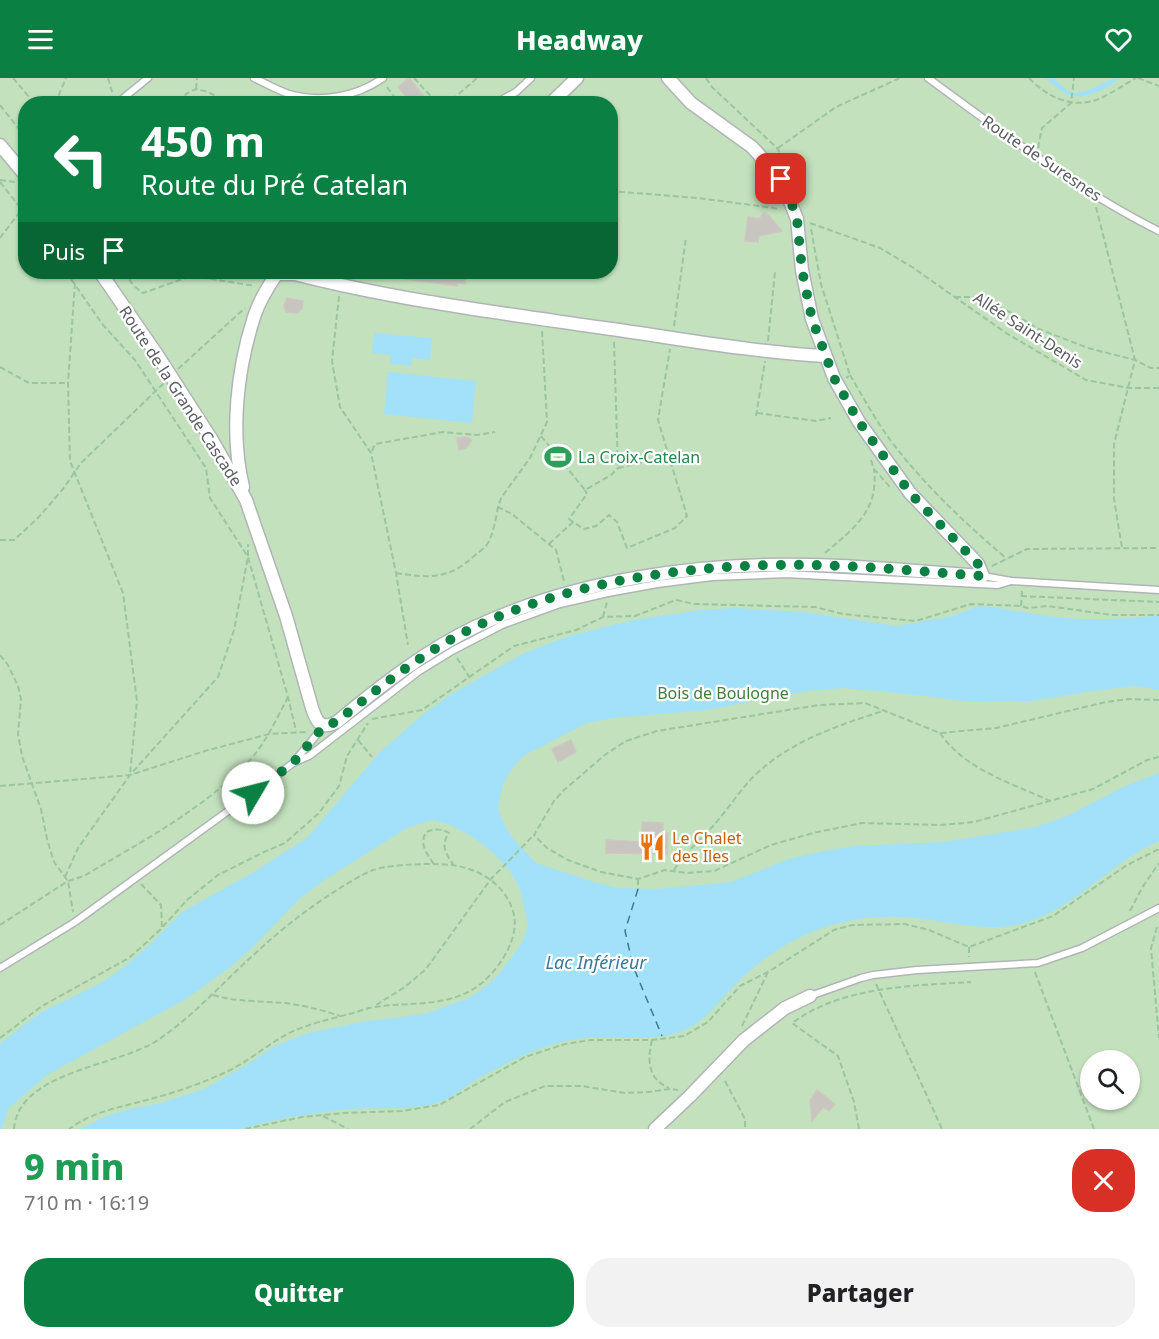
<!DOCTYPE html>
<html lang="fr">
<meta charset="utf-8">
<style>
:root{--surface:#fff;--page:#f2f2f2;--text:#202124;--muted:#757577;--accent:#0b8043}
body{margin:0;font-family:"Noto Sans",sans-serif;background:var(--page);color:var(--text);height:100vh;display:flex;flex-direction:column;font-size:22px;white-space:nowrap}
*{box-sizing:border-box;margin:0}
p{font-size:20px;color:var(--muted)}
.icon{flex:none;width:33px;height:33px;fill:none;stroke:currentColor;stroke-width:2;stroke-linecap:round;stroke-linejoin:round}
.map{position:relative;height:1051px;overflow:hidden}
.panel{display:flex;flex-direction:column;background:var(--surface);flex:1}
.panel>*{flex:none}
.top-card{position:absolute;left:18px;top:18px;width:600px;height:183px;border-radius:24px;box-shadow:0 2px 4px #0004;background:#0b8043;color:#fff;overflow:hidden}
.tools{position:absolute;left:1080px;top:972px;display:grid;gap:12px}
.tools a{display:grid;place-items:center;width:60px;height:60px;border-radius:50%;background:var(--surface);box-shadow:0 2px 4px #0004;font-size:30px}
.pin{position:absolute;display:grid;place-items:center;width:51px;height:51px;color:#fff;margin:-26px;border-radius:12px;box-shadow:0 3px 9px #0006}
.me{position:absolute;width:66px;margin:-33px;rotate:53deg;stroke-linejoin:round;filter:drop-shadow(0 0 4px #0008)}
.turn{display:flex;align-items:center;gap:21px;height:126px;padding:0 24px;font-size:27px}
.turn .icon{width:78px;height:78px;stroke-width:2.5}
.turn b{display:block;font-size:42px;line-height:51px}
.then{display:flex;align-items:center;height:57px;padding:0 24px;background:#0003;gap:12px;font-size:22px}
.round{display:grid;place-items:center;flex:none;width:63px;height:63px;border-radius:24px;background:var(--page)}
.head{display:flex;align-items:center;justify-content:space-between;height:102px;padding:0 24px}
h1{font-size:36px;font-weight:800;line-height:45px;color:#1e9e55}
.action{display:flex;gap:12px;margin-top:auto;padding:12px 24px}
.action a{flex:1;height:69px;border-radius:24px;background:var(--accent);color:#fff;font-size:24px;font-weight:800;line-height:69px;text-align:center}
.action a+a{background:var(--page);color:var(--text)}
header{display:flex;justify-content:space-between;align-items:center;height:78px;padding:0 24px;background:var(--accent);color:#fff;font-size:27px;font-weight:800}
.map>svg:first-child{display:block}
.green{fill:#c3e1bd;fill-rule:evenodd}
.water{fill:#a2e1f9}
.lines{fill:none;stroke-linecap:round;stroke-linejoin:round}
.ferry{stroke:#3c7897;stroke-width:1.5;stroke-dasharray:8 6;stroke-linecap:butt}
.building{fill:#c8c4bf;stroke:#cfc7bf;stroke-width:1.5}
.lane-casing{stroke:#b1b4b7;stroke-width:9}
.street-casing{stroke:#b1b4b7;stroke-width:15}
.path{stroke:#9ac69f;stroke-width:2;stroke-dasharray:6 3;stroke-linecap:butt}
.lane{stroke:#fff;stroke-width:6}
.street{stroke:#fff;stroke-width:12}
.route{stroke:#0b8043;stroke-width:10;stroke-dasharray:0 18}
.labels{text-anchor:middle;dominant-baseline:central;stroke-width:4.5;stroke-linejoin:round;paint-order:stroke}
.street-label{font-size:16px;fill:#595d60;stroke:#fff}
.leisure-label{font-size:16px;fill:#27864d;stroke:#fff;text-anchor:start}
.park-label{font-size:16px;fill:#417e39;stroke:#fff}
.food-label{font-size:16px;fill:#c56008;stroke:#fff;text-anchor:start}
.water-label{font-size:18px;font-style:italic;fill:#3c7897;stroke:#fff}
</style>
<header><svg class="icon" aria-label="menu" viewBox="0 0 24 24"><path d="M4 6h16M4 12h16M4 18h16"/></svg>Headway<svg class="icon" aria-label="heart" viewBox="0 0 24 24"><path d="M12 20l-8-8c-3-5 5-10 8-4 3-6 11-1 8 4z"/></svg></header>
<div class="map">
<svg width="1159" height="1051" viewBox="0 0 1159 1051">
<rect width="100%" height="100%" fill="#ebe7e0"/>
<!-- green -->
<path class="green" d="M0 0H1159V1051H0ZM26 26H610V194H26ZM1090 982H1130V1022H1090Z"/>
<!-- water -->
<g class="water">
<path d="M1045 0H1053C1059 3 1063 10 1068 13 1086 20 1105 0 1120 0 1110 10 1082 23 1068 17 1059 13 1053 5 1045 0Z"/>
<polygon points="374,255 432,260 430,282 412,280 411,288 390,286 391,277 372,275"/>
<polygon points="388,294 476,303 472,345 384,336"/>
<path d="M979 528C1009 530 1037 538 1066 540 1097 543 1128 540 1159 538V612L1135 608 1100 612 1032 623 970 624 926 618 844 610 808 613 707 632 614 640 587 645 523 678 510 694 503 707 498 730 503 744 511 758 536 785 594 804 617 810 657 811 731 804 789 781 819 774 854 768 944 764 1036 749 1069 737 1123 709 1159 695V763C1109 785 1074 833 1020 846 986 854 950 844 916 840 890 837 861 839 835 846 798 856 764 878 737 905 719 923 704 946 680 954 645 966 606 955 570 962 537 969 508 984 479 1000 464 1009 452 1021 434 1026 403 1033 372 1028 341 1032 318 1035 295 1038 272 1043 261 1045 249 1050 238 1051 221 1051 203 1051 186 1051 151 1051 116 1051 81 1051L104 1039 126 1032 161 1025 204 1011 248 986 274 968 308 955 361 944 425 936 469 920 489 906 500 895 523 863 528 847 520 810 509 792 492 774 470 757 448 746 432 742 407 750 326 801 300 820 251 871 228 891 186 921 47 997 8 1031 2 1051H0V966L2 964 40 935 103 904 120 892 147 869 182 834 252 795 307 760 379 675 422 637 453 615 524 575 566 559 612 547 634 542 700 532 736 530 803 534 897 548 952 538Z"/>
</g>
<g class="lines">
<!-- ferry -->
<polyline class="ferry" points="638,811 625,853 633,888 662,958"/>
</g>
<!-- building -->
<g class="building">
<polygon points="409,0 426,21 420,26 415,26 408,21 398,9"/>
<polygon points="764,135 769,138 782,153 759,158 758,164 745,163 748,139 759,141"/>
<polygon points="392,194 467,194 465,206 457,205 457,208 392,199"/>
<polygon points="287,220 303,223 302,231 297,235 286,234 284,228"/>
<polygon points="466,359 472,362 466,370 459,372 457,360"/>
<polygon points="571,662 576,674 558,684 552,671"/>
<polygon points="642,744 663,745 663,755 668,755 667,776 606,775 606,762 642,764"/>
<polygon points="817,1012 835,1026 829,1033 823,1029 812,1043 810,1022"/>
</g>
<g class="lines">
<defs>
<g id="lane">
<path d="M254 0C265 5 277 12 289 16 320 25 356 19 383 0"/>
<path d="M928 0C1002 54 1077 112 1159 153"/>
<polyline points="116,26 148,0"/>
<polyline points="494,26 516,14 531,0"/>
<polyline points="983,498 1011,503 1159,512"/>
<polyline points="293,685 309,678 418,594 452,573 502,547 560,526 608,515 657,506 712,499 786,496 998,507 1011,503"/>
<polyline points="0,890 75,844 268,704 293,685 324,648"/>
<polyline points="810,918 861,900 873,897 917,892 1038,885 1082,870 1159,830"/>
</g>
<g id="street">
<polyline points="550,26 577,0"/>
<polyline points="0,67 26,98"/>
<path d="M100 194 158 278 212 362 246 422 286 538 312 630C317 645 321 652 337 644 379 609 425 573 475 549 576 502 700 484 811 487 868 488 925 494 983 498L978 486 910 415 859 344 834 300 812 241 802 192 797 141 781 101 752 69 691 25 668 0"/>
<path d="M276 196H295C396 222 501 235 604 250 677 260 751 274 825 278"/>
<path d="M243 409C230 355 237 292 254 239 259 223 269 207 278 194"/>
<polyline points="655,1051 690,1018 744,962 785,930 810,918"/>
</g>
</defs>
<!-- lane casing -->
<use href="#lane" class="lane-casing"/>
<!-- street casing -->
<use href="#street" class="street-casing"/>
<!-- path -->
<g class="path">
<polyline points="13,0 35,26"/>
<polyline points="108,0 113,17"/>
<polyline points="414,0 438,26"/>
<polyline points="706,0 712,9 777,70 790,92"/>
<path d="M1029 0C1048 20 1076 33 1103 19 1114 14 1125 6 1136 0"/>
<polyline points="1138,0 1159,8"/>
<polyline points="387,9 398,24 396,26"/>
<polyline points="196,11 197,0"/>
<polyline points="55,26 66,0"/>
<polyline points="181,26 186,16 196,11 208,14 230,26"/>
<polyline points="444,26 452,22 477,0"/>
<polyline points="0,27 26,60"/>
<polyline points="778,70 836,29 900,0"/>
<polyline points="1038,70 1042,50 1071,25 1074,0"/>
<polyline points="0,102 15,104"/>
<polyline points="0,104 26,137"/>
<polyline points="610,113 698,120 774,130 780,132"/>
<polyline points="1096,129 1135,282 1114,366 1114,421 1122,470"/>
<polyline points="810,145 880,170 912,189 1006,255 1086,302 1129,310 1159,310"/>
<polyline points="811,151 821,206 850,297 846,300"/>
<polyline points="0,160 22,131"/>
<polyline points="66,194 103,247 135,282 206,390 210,420 248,479 288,619 296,653"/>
<polyline points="124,194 134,208 143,215 188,199 199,199 255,208"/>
<polyline points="75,205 68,305 70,383 123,515 137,623 130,697"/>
<polyline points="339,218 332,283 340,329 371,375 396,495 408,567"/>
<polyline points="955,219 974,219 1010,234 1039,251 1088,270 1135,282 1151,290 1159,290"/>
<polyline points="674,248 686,159"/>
<polyline points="542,253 547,344 530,380 501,420 498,429 512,436 556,472 564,503"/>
<polyline points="768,263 775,194"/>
<polyline points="614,264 618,390 668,378"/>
<polyline points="0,289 29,305 68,305"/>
<polyline points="178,291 245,230"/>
<path d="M850 297C863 319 876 343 891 363 925 408 965 445 1007 481"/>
<polyline points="757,335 816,343 831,340"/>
<polyline points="756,338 765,283"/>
<polyline points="541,358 585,412 611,397 618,390"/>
<polyline points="372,373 375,366 443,354 477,357 495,354"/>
<polyline points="871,382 874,391 890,409"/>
<polyline points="573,444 569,441 587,416 585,412"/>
<polyline points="0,462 14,462 38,440 63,411 81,385 164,305"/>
<polyline points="549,466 573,444 584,451 596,448 609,437 617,444 627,470 675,450 687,438 658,342 670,271"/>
<path d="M825 475C853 451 879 433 874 392"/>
<polyline points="992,488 1027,471 1159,470"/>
<path d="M396 495C429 500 448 502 474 478 480 473 488 468 490 461 494 451 496 440 498 429"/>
<polyline points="1021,518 1159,524"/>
<polyline points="1021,528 1022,513"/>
<polyline points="603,539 607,524"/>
<polyline points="0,577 8,587 18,608 21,621 18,656 22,678 41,731 47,761 54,784 68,803 73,834"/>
<polyline points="457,580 470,600"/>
<polyline points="1159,622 1130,621 1106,624 996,650 940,655 865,625 819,627 657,653 626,663 606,676 563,713 554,723 534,757 547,770 568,782 601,794 638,801 665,792 687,795 714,793 771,767 813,755 862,745 941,747 974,744 1093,711 1147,682 1159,679"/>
<polyline points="372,641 422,632 514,568 576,552 603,539 635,538 676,522 695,526 815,529 843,536 916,543 971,526 1021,528 1028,530 1047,528 1113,537 1159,537"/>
<path d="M940 655C965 692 1012 705 1050 723"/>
<polyline points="358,662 372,679"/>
<polyline points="0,708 130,697 205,673 269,656 306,654 308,652"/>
<path d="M434 786C427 776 419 767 426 754 434 751 441 750 449 755 440 767 446 776 453 786"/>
<path d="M674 792C684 775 701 762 714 747 727 732 739 714 752 700 788 664 836 648 883 633"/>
<polyline points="65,799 78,770 130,697 218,599 234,552 248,479 248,466"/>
<polyline points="638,801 638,811"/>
<polyline points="141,806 161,827 162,849"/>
<polyline points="1130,833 1142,810 1159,785"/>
<path d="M0 847 68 803 84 798C142 763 203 732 250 682 266 664 277 640 288 619"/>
<polyline points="1157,849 1151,870 1159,960"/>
<polyline points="969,869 969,879"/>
<polyline points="1035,894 1094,1051"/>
<polyline points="876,906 942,1051"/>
<path d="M213 917C236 924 261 923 284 925 303 927 322 932 340 938"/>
<polyline points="376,927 405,909 426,891 491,801 534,757"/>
<polyline points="742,948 768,894"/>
<polyline points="0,960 42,928 129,880 159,853 187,822 218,797 264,774 285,765 319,735 339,708 347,678 368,645"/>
<path d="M652 962C647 983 648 1001 669 1010"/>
<polyline points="725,1003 745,1041 745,1051"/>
<polyline points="323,1038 348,1051"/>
<path d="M14 1051C18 993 120 988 158 962 196 936 226 901 260 871 284 849 310 829 337 812 348 805 361 797 373 792 390 786 434 785 452 787 479 791 504 805 513 833 522 862 494 900 470 913 440 929 407 924 375 929 367 930 360 933 353 935 331 941 307 946 287 956 266 968 246 985 224 995 202 1005 177 1014 154 1020 123 1029 95 1032 69 1051"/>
<polyline points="245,1051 302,1039 344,1035 402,1033 439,1027 525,979 565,966 591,962 652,962 684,958 708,944 740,908 768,894 834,852 852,847 905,846 929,852 969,869 1053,838 1127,787 1159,771"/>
<polyline points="470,1051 505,1024 545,1008 582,1008 625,1015 649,1014 670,1011 678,1012"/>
<path d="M859 1051 854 1024 838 978 792 945C843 908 910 908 971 904"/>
</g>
<!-- lane -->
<use href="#lane" class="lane"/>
<!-- street -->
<use href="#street" class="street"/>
</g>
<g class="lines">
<!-- route -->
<path class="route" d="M253 715 293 685 324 648 336 644C380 609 424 573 475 549 576 501 700 485 811 487 868 488 926 494 983 498L978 486 910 415 859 344 834 300 812 241 802 192 797 141 788 115 781 101"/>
</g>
<!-- icons -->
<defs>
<symbol id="stadium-bare" viewBox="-9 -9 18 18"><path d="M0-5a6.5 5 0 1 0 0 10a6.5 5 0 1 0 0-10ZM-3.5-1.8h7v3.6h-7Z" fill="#2e9e5b" stroke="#fff" stroke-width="2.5" paint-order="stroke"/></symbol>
<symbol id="restaurant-bare" viewBox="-9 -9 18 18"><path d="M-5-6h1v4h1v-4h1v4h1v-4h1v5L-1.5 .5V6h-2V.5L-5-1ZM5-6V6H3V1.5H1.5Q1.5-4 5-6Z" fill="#e8710a" stroke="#fff" stroke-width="2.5" paint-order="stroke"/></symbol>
</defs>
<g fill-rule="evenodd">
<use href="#stadium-bare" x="539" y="360" width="38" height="38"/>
<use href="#restaurant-bare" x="633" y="750" width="38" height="38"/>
</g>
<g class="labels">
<!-- street labels -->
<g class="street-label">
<text transform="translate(1042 80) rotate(34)">Route de Suresnes</text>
<text transform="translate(1028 252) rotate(33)">Allée Saint-Denis</text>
<text transform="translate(181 318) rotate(57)">Route de la Grande Cascade</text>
</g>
<!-- leisure labels -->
<g class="leisure-label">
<text x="578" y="379">La Croix-Catelan</text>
</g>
<!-- park labels -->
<g class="park-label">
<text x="723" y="615">Bois de Boulogne</text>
</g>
<!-- food labels -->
<g class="food-label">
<text x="672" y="760">Le Chalet<tspan x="672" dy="18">des Iles</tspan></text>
</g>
<!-- water labels -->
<g class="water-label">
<text x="596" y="884">Lac Inférieur</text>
</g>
</g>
</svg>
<div class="tools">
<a><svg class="icon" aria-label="search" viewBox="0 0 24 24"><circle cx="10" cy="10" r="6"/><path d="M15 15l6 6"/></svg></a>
</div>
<div class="pin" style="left:781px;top:101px;background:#d93025"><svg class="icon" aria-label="arrive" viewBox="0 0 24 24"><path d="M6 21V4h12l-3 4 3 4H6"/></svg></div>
<svg class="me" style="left:253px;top:715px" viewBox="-20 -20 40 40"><circle r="19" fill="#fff"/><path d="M0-13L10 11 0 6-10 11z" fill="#0b8043"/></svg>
<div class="top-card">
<div class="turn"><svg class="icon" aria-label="left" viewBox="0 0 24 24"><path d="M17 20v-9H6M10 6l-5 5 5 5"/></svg><div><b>450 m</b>Route du Pré Catelan</div></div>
<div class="then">Puis<svg class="icon" aria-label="arrive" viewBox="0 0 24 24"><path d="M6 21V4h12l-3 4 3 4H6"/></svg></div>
</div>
</div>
<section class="panel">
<div class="head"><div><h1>9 min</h1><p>710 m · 16:19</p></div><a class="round" style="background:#d93025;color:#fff"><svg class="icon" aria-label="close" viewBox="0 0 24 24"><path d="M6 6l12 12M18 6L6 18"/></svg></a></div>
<div class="action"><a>Quitter</a><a>Partager</a></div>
</section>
